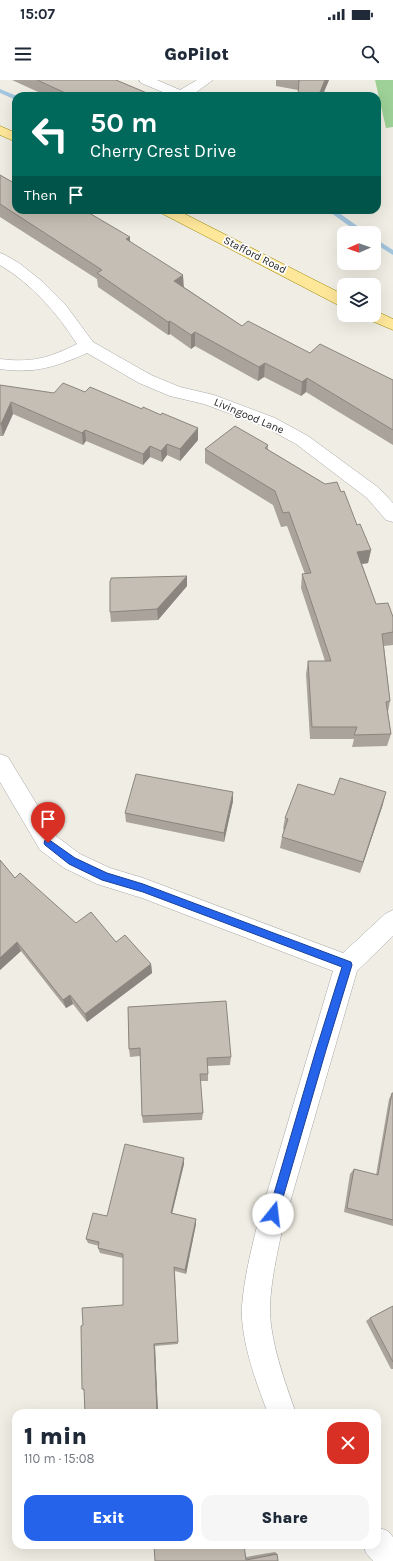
<!DOCTYPE html>
<meta charset="utf-8">
<style>
:root{--surface:#fff;--page:#f6f6f7;--text:#1f2937;--muted:#747a83;--accent:#2563eb}
body{margin:0;font-family:Karla,sans-serif;background:var(--page);color:var(--text);height:100vh;display:flex;flex-direction:column;font-size:15px;white-space:nowrap}
*{box-sizing:border-box;margin:0}
p{font-size:13px;color:var(--muted)}
.icon{flex:none;width:22px;height:22px;fill:none;stroke:currentColor;stroke-width:2;stroke-linecap:round;stroke-linejoin:round}
.map{position:relative;flex:1;overflow:hidden}
.sheet{position:absolute;left:12px;top:1329px;width:369px;height:140px;display:flex;flex-direction:column;background:var(--surface);border-radius:12px;box-shadow:0 4px 16px #0002}
.sheet>*{flex:none}
.top-card{position:absolute;left:12px;top:12px;width:369px;height:122px;border-radius:12px;box-shadow:0 4px 16px #0002;background:#00695c;color:#fff;overflow:hidden}
.needle{width:26px;rotate:268deg}
.controls{position:absolute;left:337px;top:146px;display:grid;gap:8px}
.controls a{display:grid;place-items:center;width:44px;height:44px;border-radius:8px;background:var(--surface);box-shadow:0 4px 16px #0002;font-size:20px}
.pin{position:absolute;display:grid;place-items:center;width:34px;height:34px;color:#fff;margin:-41px -17px;border-radius:50% 50% 50% 0;rotate:-45deg;box-shadow:0 0 4px #0007}
.pin .icon{rotate:45deg}
.me{position:absolute;width:44px;margin:-22px;rotate:16deg;stroke-linejoin:round;filter:drop-shadow(0 0 3px #0008)}
.turn{display:flex;align-items:center;gap:14px;height:84px;padding:0 12px;font-size:18px}
.turn .icon{width:52px;height:52px;stroke-width:2.5}
.turn b{display:block;font-size:28px;line-height:34px}
.then{display:flex;align-items:center;height:38px;padding:0 12px;background:#0003;gap:8px;font-size:15px}
.round{display:grid;place-items:center;flex:none;width:42px;height:42px;border-radius:12px;background:var(--page)}
.overview{display:flex;align-items:center;justify-content:space-between;height:68px;padding:0 12px}
h1{font-size:24px;font-weight:800;line-height:30px}
.cta{display:flex;gap:8px;margin-top:auto;padding:8px 12px}
.cta a{flex:1;height:46px;border-radius:12px;background:var(--accent);color:#fff;font-size:16px;font-weight:800;line-height:46px;text-align:center}
.cta a+a{background:var(--page);color:var(--text)}
.status{display:flex;justify-content:space-between;align-items:center;height:28px;padding:0 20px;background:var(--surface);direction:ltr}
.status svg{height:11px;fill:currentColor}
header{display:flex;justify-content:space-between;align-items:center;height:52px;padding:0 12px;background:var(--surface);font-size:18px;font-weight:800}
.map>svg:first-child{display:block}
.forest{fill:#9dd197}
.lines{fill:none;stroke-linecap:round;stroke-linejoin:round}
.stream{fill:#a3c6df;fill-rule:evenodd}
.minor-casing{stroke:#a6a6a6;stroke-width:1}
.primary-casing{stroke:#998500;stroke-width:1}
.minor{fill:#fff;fill-rule:evenodd}
.primary{fill:#ffe79a;fill-rule:evenodd}
.wall{fill:#a9a39b}
.shaded-wall{fill:#8a857e}
.building{fill:#c5beb4;stroke:#8a857e}
.route{fill:#2563eb;stroke:#184099}
.labels{text-anchor:middle;dominant-baseline:central;stroke-width:3.5;stroke-linejoin:round;paint-order:stroke}
.far-street-label{font-size:11px;fill:#1f1f1f;stroke:#fff}
</style>
<div class="status"><b>15:07</b><svg viewBox="0 0 49 12"><path d="M0 12V9h3v3zM5 12V6h3v6zM10 12V3h3v9zM15 12V0h3v12zM26 1h20v11H26zM47 4h2v5h-2z"/></svg></div>
<header><svg class="icon" aria-label="menu" viewBox="0 0 24 24"><path d="M4 6h16M4 12h16M4 18h16"/></svg>GoPilot<svg class="icon" aria-label="search" viewBox="0 0 24 24"><circle cx="10" cy="10" r="6"/><path d="M15 15l6 6"/></svg></header>
<div class="map">
<svg width="393" height="1481" viewBox="0 0 393 1481">
<rect width="100%" height="100%" fill="#f0eee4"/>
<!-- forest -->
<polygon class="forest" points="375,0 393,0 393,47 386,48"/>
<g class="lines">
<!-- stream -->
<g class="stream">
<polygon points="0,9 17,16 16,20 0,13"/>
<polygon points="327,130 335,130 367,153 359,153"/>
<polygon points="374,158 393,170 393,175 374,163"/>
</g>
<defs>
<g id="minor">
<polygon points="139,0 157,0 180,10 197,0 213,0 191,16 172,16 141,3"/>
<path d="M0 173 5 175 19 183 43 202 65 224 93 262 151 295 180 307 214 315 275 338 308 356 379 408 393 423V442L386 440 367 418 296 364 263 346 204 324 170 316 139 303 87 273C56 287 34 294 0 289V279C32 283 49 278 77 264 57 233 32 204 0 185Z"/>
<path d="M0 674 8 677 56 756 80 774 110 788 143 798 343 873 385 834 393 830V856L357 891 282 1150C277 1175 271 1200 270 1226 269 1258 285 1303 296 1333H268C256 1303 240 1258 242 1226 244 1200 250 1175 256 1150L333 891 142 818 97 804 64 788 40 770 0 702Z"/>
<polygon points="377,1447 388,1451 393,1457 393,1481 373,1481 366,1473 363,1465 377,1465"/>
</g>
<g id="primary">
<polygon points="0,46 16,53 16,62 0,55"/>
<polygon points="159,130 177,130 344,215 344,226 338,225 161,133"/>
<polygon points="374,230 393,239 393,250 367,239 365,235 374,235"/>
</g>
</defs>
<!-- minor casing -->
<use href="#minor" class="minor-casing"/>
<!-- primary casing -->
<use href="#primary" class="primary-casing"/>
<!-- minor -->
<use href="#minor" class="minor"/>
<!-- primary -->
<use href="#primary" class="primary"/>
</g>
<!-- wall -->
<g class="wall">
<polygon points="12,0 116,0 154,16 47,16"/>
<polygon points="276,0 329,0 324,12 298,10 276,6"/>
<polygon points="0,95 16,130 130,157 130,161 184,207 242,246 310,273 393,300 393,365 306,312 301,316 264,297 258,301 195,266 191,269 170,254 168,255 98,207 97,199 0,137"/>
<polygon points="0,305 198,360 180,381 167,375 162,382 150,377 143,385 86,361 83,365 13,334 3,356 0,356"/>
<polygon points="268,365 268,370 325,404 341,412 357,445 371,470 368,483 362,484 376,524 393,537 393,565 384,566 390,621 388,632 391,654 387,666 352,667 354,659 310,659 306,594 308,581 325,581 301,508 302,494 305,494 287,446 281,447 273,425 205,383 205,369"/>
<polygon points="187,496 187,506 158,540 111,542 110,532 111,500"/>
<polygon points="334,715 383,724 360,793 280,768 282,757 284,750 283,749 285,738"/>
<polygon points="233,721 224,762 126,742 125,733"/>
<polygon points="0,780 15,798 76,843 116,862 151,884 152,893 87,942 73,924 66,928 21,871 0,890"/>
<polygon points="128,927 231,977 230,985 208,986 208,1001 200,1001 203,1033 202,1040 143,1043 142,1036 140,976 130,977 129,969"/>
<polygon points="392,1013 393,1013 393,1146 344,1132 350,1094 354,1089 376,1095 389,1019"/>
<polygon points="184,1084 172,1133 196,1139 196,1144 186,1194 175,1191 178,1264 155,1266 158,1333 85,1333 84,1310 82,1309 83,1245 123,1225 123,1178 100,1173 98,1168 99,1166 88,1163 86,1159 107,1136"/>
<polygon points="393,1226 393,1289 391,1289 366,1241 370,1238"/>
<polygon points="275,1472 277,1474 278,1481 155,1481 246,1477"/>
</g>
<!-- shaded-wall -->
<g class="shaded-wall">
<polygon points="325,0 329,0 322,16 320,12"/>
<polygon points="130,157 130,170 126,159"/>
<polygon points="183,195 184,209 174,201"/>
<polygon points="170,241 170,254 168,255 168,242"/>
<polygon points="195,252 195,266 191,269 191,255"/>
<polygon points="265,283 264,297 258,301 259,287"/>
<polygon points="307,298 306,312 301,316 302,302"/>
<polygon points="11,322 13,334 3,356 1,344"/>
<polygon points="198,348 198,360 180,381 180,369"/>
<polygon points="85,350 86,361 83,365 82,353"/>
<polygon points="167,364 167,375 162,382 161,371"/>
<polygon points="150,366 150,377 143,385 143,374"/>
<polygon points="371,470 368,483 355,485 357,472"/>
<polygon points="187,496 187,506 158,540 157,529"/>
<polygon points="233,712 233,721 224,762 224,753"/>
<polygon points="386,712 383,724 360,793 363,782"/>
<polygon points="17,862 21,871 0,890 0,878"/>
<polygon points="151,884 152,893 87,942 85,934"/>
<polygon points="70,915 73,924 66,928 63,920"/>
<polygon points="184,1078 184,1084 171,1138 171,1133"/>
<polygon points="196,1139 196,1144 186,1194 185,1190"/>
<polygon points="154,1264 155,1266 158,1333 157,1333"/>
</g>
<!-- building -->
<g class="building">
<polygon points="37,0 116,0 154,16 72,16"/>
<polygon points="299,0 325,0 320,12 350,14 350,16 298,16"/>
<polygon points="0,95 16,104 16,130 84,130 130,157 126,159 183,195 174,201 242,246 248,241 310,273 320,264 393,300 393,350 307,298 302,302 265,283 259,287 195,252 191,255 170,241 168,242 97,193 102,190 0,124"/>
<polygon points="63,303 85,312 90,307 142,329 143,327 161,335 162,333 198,348 180,369 167,364 161,371 150,366 143,374 85,350 82,353 11,322 1,344 0,344 0,305 54,313"/>
<polygon points="235,346 268,365 265,368 325,404 337,402 341,412 344,411 357,445 360,444 371,470 357,472 376,524 388,523 393,537 393,552 382,554 390,621 386,622 391,654 354,655 357,647 312,647 308,581 331,581 302,494 311,493 289,432 283,433 275,411 205,369"/>
<polygon points="187,496 157,529 110,532 110,501 111,500 111,498"/>
<polygon points="136,694 233,712 224,753 125,733"/>
<polygon points="340,698 386,712 363,782 282,757 288,739 285,738 298,704 334,715"/>
<polygon points="0,780 15,798 20,793 76,843 91,832 116,862 125,855 151,884 85,934 70,915 63,920 17,862 0,878"/>
<polygon points="226,921 231,977 207,978 208,994 200,994 203,1033 142,1036 140,968 129,969 128,927"/>
<polygon points="392,1013 393,1013 393,1140 347,1128 354,1089 378,1095"/>
<polygon points="125,1064 184,1078 171,1133 196,1139 185,1190 174,1187 178,1262 154,1264 157,1333 85,1333 84,1309 82,1309 81,1246 83,1245 82,1228 123,1225 123,1174 98,1168 99,1162 86,1159 93,1133 107,1136"/>
<polygon points="393,1226 393,1282 370,1238"/>
<polygon points="154,1465 244,1465 246,1480 277,1474 278,1481 155,1481"/>
</g>
<!-- route -->
<polygon class="route" points="48,759 75,778 107,793 143,804 351,882 352,885 326,970 277,1138 273,1140 269,1138 268,1134 316,970 342,887 143,812 102,800 69,784 45,765 44,763 45,760"/>
<g class="labels">
<!-- far-street labels -->
<g class="far-street-label">
<text transform="translate(255 175) rotate(27)">Stafford Road</text>
<text transform="translate(249 336) rotate(23)">Livingood Lane</text>
</g>
</g>
</svg>
<div class="controls">
<a><svg class="needle" viewBox="-14 -14 28 28"><path d="M0-13l5 13h-10z" fill="#e53935"/><path d="M0 13l5-13h-10z" fill="#747a83"/></svg></a>
<a><svg class="icon" aria-label="layers" viewBox="0 0 24 24"><path d="M12 4l9 5-9 5-9-5zM3 14l9 5 9-5"/></svg></a>
</div>
<div class="pin" style="left:48px;top:763px;background:#d93025"><svg class="icon" aria-label="arrive" viewBox="0 0 24 24"><path d="M6 21V4h12l-3 4 3 4H6"/></svg></div>
<svg class="me" style="left:273px;top:1134px" viewBox="-20 -20 40 40"><circle r="19" fill="#fff"/><path d="M0-13L10 11 0 6-10 11z" fill="#2563eb"/></svg>
<div class="top-card">
<div class="turn"><svg class="icon" aria-label="left" viewBox="0 0 24 24"><path d="M17 20v-9H6M10 6l-5 5 5 5"/></svg><div><b>50 m</b>Cherry Crest Drive</div></div>
<div class="then">Then<svg class="icon" aria-label="arrive" viewBox="0 0 24 24"><path d="M6 21V4h12l-3 4 3 4H6"/></svg></div>
</div>
<section class="sheet">
<div class="overview"><div><h1>1 min</h1><p>110 m · 15:08</p></div><a class="round" style="background:#d93025;color:#fff"><svg class="icon" aria-label="close" viewBox="0 0 24 24"><path d="M6 6l12 12M18 6L6 18"/></svg></a></div>
<div class="cta"><a>Exit</a><a>Share</a></div>
</section>
</div>
